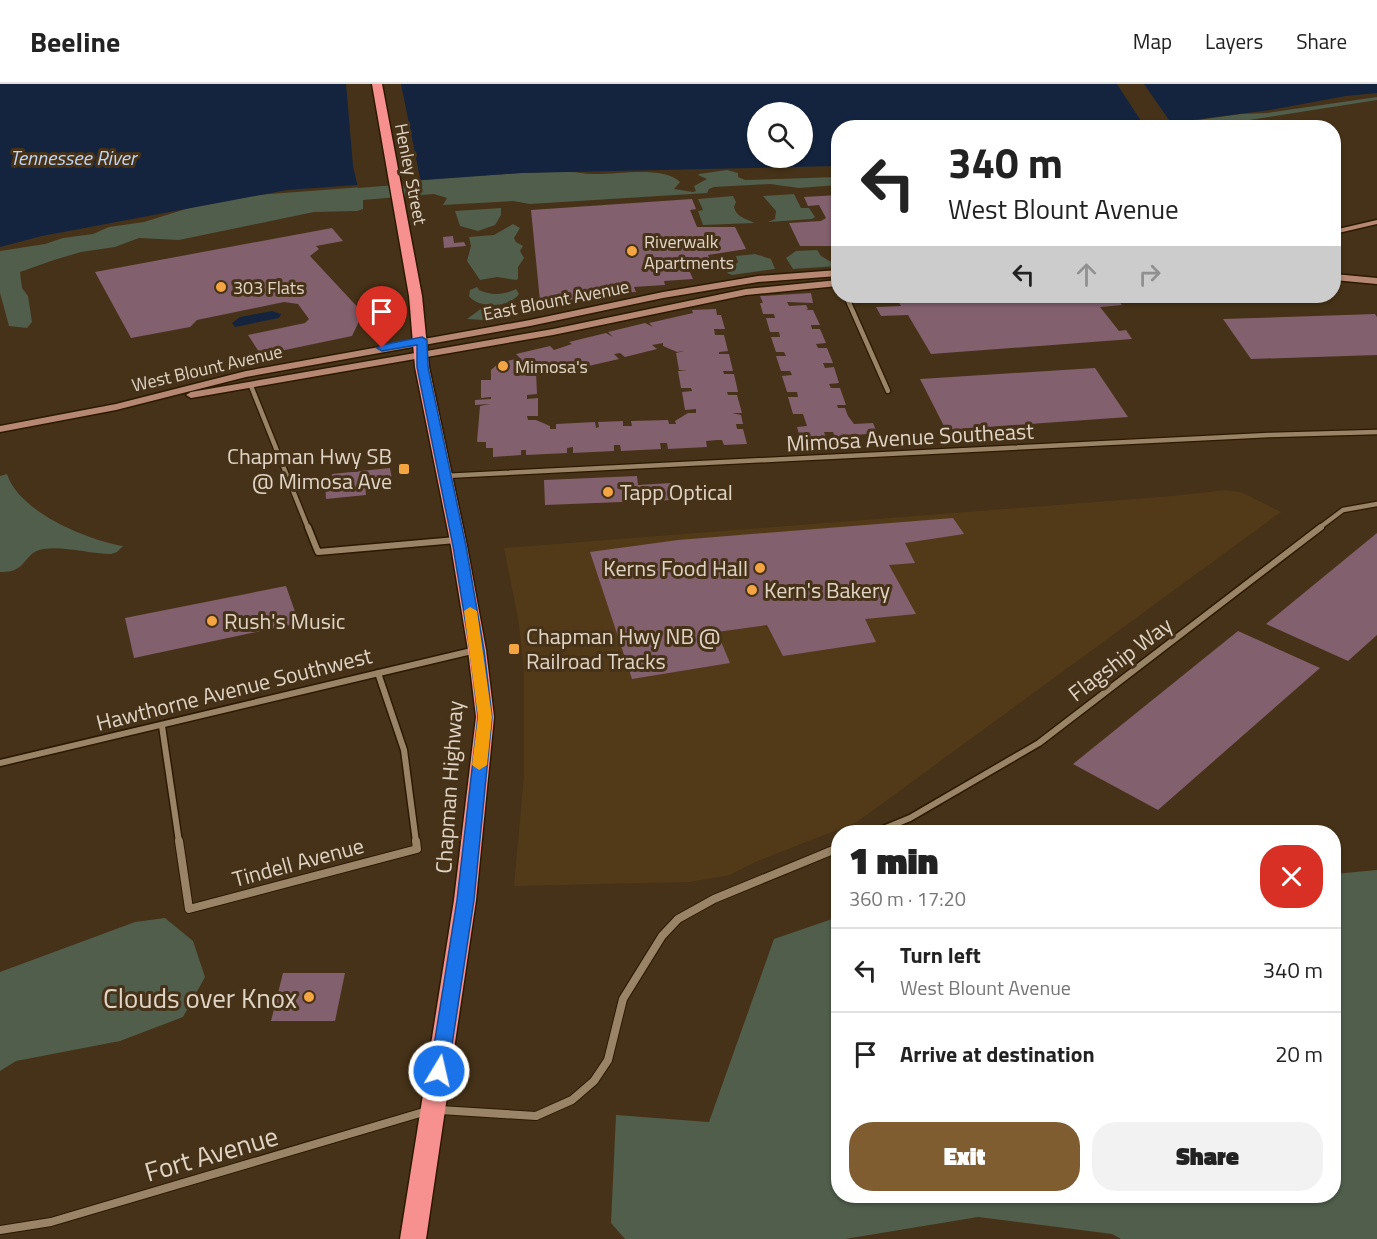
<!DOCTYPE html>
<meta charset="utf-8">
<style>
:root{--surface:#fff;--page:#f2f2f2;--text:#222;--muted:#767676;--line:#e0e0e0;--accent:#805d30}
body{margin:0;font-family:"Titillium Web",sans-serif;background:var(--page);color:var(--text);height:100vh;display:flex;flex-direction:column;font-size:22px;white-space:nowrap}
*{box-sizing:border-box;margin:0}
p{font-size:20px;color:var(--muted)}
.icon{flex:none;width:33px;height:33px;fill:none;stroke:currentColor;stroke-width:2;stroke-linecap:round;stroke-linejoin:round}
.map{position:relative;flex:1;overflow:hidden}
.panel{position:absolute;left:831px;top:741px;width:510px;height:378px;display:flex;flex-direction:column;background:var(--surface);border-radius:24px;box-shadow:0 2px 4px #0004}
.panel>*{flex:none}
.guide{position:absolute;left:831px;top:36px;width:510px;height:183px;border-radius:24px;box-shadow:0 2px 4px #0004;background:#fff;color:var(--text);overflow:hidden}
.tools{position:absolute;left:747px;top:18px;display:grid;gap:12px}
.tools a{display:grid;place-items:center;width:66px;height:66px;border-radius:50%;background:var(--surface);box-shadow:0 2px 4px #0004;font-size:30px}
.pin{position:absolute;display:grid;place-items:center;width:51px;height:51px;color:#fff;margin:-62px -26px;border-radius:50% 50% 50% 0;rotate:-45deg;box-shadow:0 0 6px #0007}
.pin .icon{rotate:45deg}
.me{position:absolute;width:66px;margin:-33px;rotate:9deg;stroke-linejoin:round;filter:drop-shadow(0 0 4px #0008)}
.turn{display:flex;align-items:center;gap:21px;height:126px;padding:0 18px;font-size:27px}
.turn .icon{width:78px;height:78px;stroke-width:2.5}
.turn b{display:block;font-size:42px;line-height:51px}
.lanes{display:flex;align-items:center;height:57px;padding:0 18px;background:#0003;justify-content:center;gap:30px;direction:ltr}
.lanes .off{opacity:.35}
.round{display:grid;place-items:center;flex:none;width:63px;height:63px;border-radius:24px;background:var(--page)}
.overview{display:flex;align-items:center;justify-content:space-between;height:102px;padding:0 18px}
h1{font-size:36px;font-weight:800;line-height:45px}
.button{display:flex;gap:12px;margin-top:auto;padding:12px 18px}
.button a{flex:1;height:69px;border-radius:24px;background:var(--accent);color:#fff;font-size:24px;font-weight:800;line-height:69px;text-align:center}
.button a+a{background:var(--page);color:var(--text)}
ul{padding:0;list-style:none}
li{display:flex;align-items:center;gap:18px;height:84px;padding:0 18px;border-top:2px solid var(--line)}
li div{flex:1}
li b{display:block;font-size:22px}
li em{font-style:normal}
header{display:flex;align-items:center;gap:36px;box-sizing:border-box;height:84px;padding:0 30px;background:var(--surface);border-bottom:2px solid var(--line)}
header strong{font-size:28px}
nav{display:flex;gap:33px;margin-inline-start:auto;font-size:21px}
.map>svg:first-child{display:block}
.built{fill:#523a18}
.green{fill:#505e4b}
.water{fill:#14243e;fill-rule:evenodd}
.pier{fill:#463218}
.building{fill:#82606e;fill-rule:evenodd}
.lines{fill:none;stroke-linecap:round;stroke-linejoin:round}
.street-far2-casing{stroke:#2b1a00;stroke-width:7}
.street-far1-casing{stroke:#2b1a00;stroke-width:9}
.street-casing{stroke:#2b1a00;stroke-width:10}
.secondary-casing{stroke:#2b1a00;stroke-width:3}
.highway-casing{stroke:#2b1a00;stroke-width:3}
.street-far2{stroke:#9a8467;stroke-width:4.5}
.street-far1{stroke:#9a8467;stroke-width:6}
.street{stroke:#9a8467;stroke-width:8}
.secondary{fill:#b68873;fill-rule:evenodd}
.highway{fill:#f7918f;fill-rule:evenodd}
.route{fill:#1a73e8;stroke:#114b97;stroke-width:1.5}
.slow{fill:#f59e0b}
.poi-dot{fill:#f2a542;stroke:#463218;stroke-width:2}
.labels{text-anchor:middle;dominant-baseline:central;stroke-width:6;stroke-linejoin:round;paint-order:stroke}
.far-street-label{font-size:18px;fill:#e0d4c5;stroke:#463218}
.far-poi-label{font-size:18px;fill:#e0d4c5;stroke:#463218;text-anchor:start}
.far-water-label{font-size:20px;font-style:italic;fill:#c1d6f6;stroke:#463218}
.street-label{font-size:22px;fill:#e0d4c5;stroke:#463218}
.poi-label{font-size:22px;fill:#e0d4c5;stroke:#463218;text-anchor:start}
.near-poi-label{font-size:27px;fill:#e0d4c5;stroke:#463218;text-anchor:end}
.near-street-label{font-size:27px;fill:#e0d4c5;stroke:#463218}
</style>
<header>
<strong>Beeline</strong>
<nav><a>Map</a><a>Layers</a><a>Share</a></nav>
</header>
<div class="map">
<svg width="1377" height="1155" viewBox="0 0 1377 1155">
<rect width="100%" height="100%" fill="#463218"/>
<!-- built -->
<polygon class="built" points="1226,406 1243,409 1281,428 857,738 755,778 730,791 689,798 514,802 524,692 524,586 518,534 504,464 1172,412"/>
<!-- green -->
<g class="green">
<polygon points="1377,13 1377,16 1204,43 1119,44 1148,43 1241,30 1267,29"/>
<path d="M727 86 738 89V93L745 96 838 93V101L799 104 770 100 714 103 709 105 707 109 530 120 513 117 443 121 447 114 434 110 363 116V125L357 127 314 128 179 156 139 154 115 163 81 168 54 176 20 188 22 204 28 212 32 238 27 244 9 242 0 209V167L45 160 63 154 93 150 109 143 144 138 189 124 257 111 362 103 369 100C436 95 503 88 570 88 577 88 585 90 592 90 617 91 662 81 680 98L674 105 693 108 696 107 694 102 707 95 698 91 699 90Z"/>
<polygon points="794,110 801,124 809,124 815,133 812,135 768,138 775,135 776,127 763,112"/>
<path d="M733 112 736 118 734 123C737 134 746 134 754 139L703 141 698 127 703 126 698 115Z"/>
<polygon points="501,124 501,131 495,141 478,147 460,142 455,127"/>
<polygon points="513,140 520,144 514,154 516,158 523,162 520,167 524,174 518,183 518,195 516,196 497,193 480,196 467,177 471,162 469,153 494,151"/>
<polygon points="817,166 821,172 838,182 793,185 786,174 796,167"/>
<polygon points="755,170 771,175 775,185 732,191 727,189 738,178 736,172"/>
<path d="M477 203 479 206C492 212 504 211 516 205L519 210C509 224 479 225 469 212L470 206Z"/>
<polygon points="509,222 518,230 484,236 467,235 482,224"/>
<path d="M7 390C19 428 87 456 123 462L117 468 111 470C90 470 65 462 44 465 22 468 29 489 0 488V392Z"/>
<polygon points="1377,786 1377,1155 1121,1155 1112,1150 978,1133 845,1155 625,1155 611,1139 616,1031 709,1038 774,855 838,833 838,1112 1334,1112 1334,790"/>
<polygon points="165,834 193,857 205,893 183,933 120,957 16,977 0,987 0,888 135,838"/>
</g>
<!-- water -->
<g class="water">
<path d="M0 0H1377V9L1346 12 1270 26 1146 42 838 44V82L520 89 287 106 42 152 0 163ZM758 28H802V74H758Z"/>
<polygon points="272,227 281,230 279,234 235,243 232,239 240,233"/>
</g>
<!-- pier -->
<g class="pier">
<polygon points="346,0 401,0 421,99 358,104 353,82"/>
<polygon points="1117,0 1144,0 1173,42 1145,43"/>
</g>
<!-- building -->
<g class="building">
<polygon points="838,111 838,162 800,162 789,139 821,137 826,134 819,121 808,122 804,113"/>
<polygon points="692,115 696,125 690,126 697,143 735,143 746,165 708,171 714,185 689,186 693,195 664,197 665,201 634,203 636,208 589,211 587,215 540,217 531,126"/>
<polygon points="332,144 343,157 316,162 319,165 310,172 363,229 352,252 261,271 248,251 305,239 309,235 298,220 284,218 197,236 190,243 131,254 95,188"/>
<polygon points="453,152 454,159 464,158 466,162 444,164 443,153"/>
<polygon points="811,209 813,219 787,218 789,222 806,221 808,225 806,226 813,226 820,241 811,241 812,245 820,245 826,259 816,260 818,264 827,264 833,279 823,279 825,284 834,283 839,299 829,300 831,304 840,304 846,321 837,321 838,324 845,324 848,332 854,340 873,339 877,349 835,353 833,348 824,348 826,354 800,354 797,343 807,342 803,330 793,330 788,313 798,313 797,308 787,308 782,292 792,291 790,287 781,287 776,272 786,272 784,268 776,268 771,253 780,253 779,248 770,248 766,234 775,234 774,230 763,230 760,219 763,219 760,212"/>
<polygon points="895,212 1088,212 1090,214 1115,213 1122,221 1100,223 1119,247 1126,246 1132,255 931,270 908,231 881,232 876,223 901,222"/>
<path d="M716 225 717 231H721L725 245H714L715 251H724L728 267 719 268V270H729L733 287H723L724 290H734L738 308H727L728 311H737L742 329H732L741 331 743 340H736L737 345H743L747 360 724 361 722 356H718L706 357 707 363 668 365 667 359H660L661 365 621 367 620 361H614V367L573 369V363L567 364V369L526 371V366H521V371L493 373V364H486V358H477L480 322 490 320 475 321V316L491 315V313L481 314V296H491V286L499 279 520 274 516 270 550 262 554 266 572 260 569 258 606 249 613 253 608 248 645 239 653 243 649 239 693 229 692 226ZM663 259V262L677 268 684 267 676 269 679 286 687 287H678L681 304H691L692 307 682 308 685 326 696 325V329H688L675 337 676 340H669L668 336 631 337 632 342H623V337L598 338 599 343 596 344 595 338 556 340V345H550V342L536 336H528L527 332H538V314L527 315V311L537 310 536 288 542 287 546 292 582 284 577 279 584 283 619 275 614 270 620 269 625 273 657 265 652 261Z"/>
<polygon points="1375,230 1377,233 1377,271 1251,275 1223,235"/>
<polygon points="1095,284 1128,333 946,346 920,295"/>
<polygon points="390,384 392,395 365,398 366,411 326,415 325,400 333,399 332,390"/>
<polygon points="637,392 638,401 671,399 673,416 545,421 544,396"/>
<polygon points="953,434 964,450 905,459 915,479 889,481 916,530 865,535 876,558 783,572 767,541 717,548 730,579 632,595 590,468 678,456"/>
<polygon points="1377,449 1377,551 1348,577 1266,540"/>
<polygon points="286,502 299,539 134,574 125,534"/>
<polygon points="1238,547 1320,584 1158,726 1073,680"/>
<polygon points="283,889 345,889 335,937 271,937"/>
</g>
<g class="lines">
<defs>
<g id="street-far2">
<polyline points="846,212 888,307"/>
<polyline points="251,302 308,444"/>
<polyline points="444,392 1269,351 1377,348"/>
<polyline points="1319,444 1343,426 1377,420"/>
</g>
<g id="street-far1">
<polyline points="308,443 318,468 456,456"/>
<polyline points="378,589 404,666 416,758"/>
<polyline points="162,642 179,758"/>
<polyline points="0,679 476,566"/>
<polyline points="876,748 910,734 1039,659 1321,443"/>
</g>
<g id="street">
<polyline points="179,757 189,825 417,765 416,757"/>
<polyline points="440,1026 536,1032 572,1016 594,997 608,976 623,915 662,852 678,835 714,815 838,764"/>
<polyline points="0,1146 51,1138 427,1027"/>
</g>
<g id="secondary">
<polygon points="1377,136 1377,140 1334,150 1334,146"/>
<polygon points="838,186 838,192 758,198 663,214 530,242 246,293 116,326 0,348 0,342 116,320 246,287 530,236 663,208 758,192"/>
<polygon points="1334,190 1377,194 1377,200 1334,196"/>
<polygon points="838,196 838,202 746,211 553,251 191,314 186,311 191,308 553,245 746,205"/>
</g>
<polygon id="highway" points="372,0 382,0 422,212 429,283 467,462 486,566 494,633 476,816 426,1155 400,1155 454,816 476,633 468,566 451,462 415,283 409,212"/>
</defs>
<!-- street-far2 casing -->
<use href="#street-far2" class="street-far2-casing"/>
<!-- street-far1 casing -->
<use href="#street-far1" class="street-far1-casing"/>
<!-- street casing -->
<use href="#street" class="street-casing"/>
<!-- secondary casing -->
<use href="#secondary" class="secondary-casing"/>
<!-- highway casing -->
<use href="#highway" class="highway-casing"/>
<!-- street-far2 -->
<use href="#street-far2" class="street-far2"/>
<!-- street-far1 -->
<use href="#street-far1" class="street-far1"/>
<!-- street -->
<use href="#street" class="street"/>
<!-- secondary -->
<use href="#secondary" class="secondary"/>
<!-- highway -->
<use href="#highway" class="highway"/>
</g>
<!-- route -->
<polygon class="route" points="422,253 427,256 428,283 466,462 484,566 492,633 474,816 448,987 445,992 439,994 433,992 430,987 457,816 478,633 470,566 453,462 417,283 417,261 382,267 377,264 382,261"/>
<!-- slow -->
<polygon class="slow" points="470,523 477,527 492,633 487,681 479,686 472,681 478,633 464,527"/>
<!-- markers -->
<g class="poi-dot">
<circle cx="632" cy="167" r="6"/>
<circle cx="221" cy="203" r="6"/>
<circle cx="503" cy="282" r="6"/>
<rect x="398" y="379" width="12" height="12" rx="3"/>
<circle cx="608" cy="408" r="6"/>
<circle cx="760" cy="484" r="6"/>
<circle cx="752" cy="506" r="6"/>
<circle cx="212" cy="537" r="6"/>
<rect x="508" y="559" width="12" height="12" rx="3"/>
<circle cx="309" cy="913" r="6"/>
</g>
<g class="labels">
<!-- far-street labels -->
<g class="far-street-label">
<text transform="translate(411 90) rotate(79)">Henley Street</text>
<text transform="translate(556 216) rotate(-11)">East Blount Avenue</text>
<text transform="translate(207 284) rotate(-13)">West Blount Avenue</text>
</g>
<!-- far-poi labels -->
<g class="far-poi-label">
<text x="644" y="157">Riverwalk<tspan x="644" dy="21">Apartments</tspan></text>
<text x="233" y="203">303 Flats</text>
<text x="515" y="282">Mimosa's</text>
</g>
<!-- far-water labels -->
<g class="far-water-label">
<text x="73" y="73">Tennessee River</text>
</g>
<!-- street labels -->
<g class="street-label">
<text transform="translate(910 353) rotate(-3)">Mimosa Avenue Southeast</text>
<text transform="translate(1120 575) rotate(-37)">Flagship Way</text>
<text transform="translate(234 605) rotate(-14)">Hawthorne Avenue Southwest</text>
<text transform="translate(449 703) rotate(-86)">Chapman Highway</text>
<text transform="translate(298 778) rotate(-15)">Tindell Avenue</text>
</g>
<!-- poi labels -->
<g class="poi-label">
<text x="392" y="372" text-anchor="end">Chapman Hwy SB<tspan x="392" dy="25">@ Mimosa Ave</tspan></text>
<text x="620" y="408">Tapp Optical</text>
<text x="748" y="484" text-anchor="end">Kerns Food Hall</text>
<text x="764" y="506">Kern's Bakery</text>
<text x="224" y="537">Rush's Music</text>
<text x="526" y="552">Chapman Hwy NB @<tspan x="526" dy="25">Railroad Tracks</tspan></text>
</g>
<!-- near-poi labels -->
<g class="near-poi-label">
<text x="297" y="913">Clouds over Knox</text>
</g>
<!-- near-street labels -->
<g class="near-street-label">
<text transform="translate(211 1069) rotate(-16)">Fort Avenue</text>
</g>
</g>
</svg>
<div class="tools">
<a><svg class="icon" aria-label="search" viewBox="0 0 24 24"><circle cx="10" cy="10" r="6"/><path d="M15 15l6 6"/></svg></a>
</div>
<div class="pin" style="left:382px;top:264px;background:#d93025"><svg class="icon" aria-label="arrive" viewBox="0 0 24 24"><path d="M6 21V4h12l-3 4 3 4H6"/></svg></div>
<svg class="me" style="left:439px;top:987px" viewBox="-20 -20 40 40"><circle r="17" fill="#1a73e8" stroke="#fff" stroke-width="3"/><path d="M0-11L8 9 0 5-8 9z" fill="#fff"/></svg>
<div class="guide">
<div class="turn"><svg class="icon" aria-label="left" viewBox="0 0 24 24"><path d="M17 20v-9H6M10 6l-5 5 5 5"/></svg><div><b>340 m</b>West Blount Avenue</div></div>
<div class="lanes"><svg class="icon" aria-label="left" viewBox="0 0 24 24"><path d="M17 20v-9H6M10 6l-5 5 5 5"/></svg><svg class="icon off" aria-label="ahead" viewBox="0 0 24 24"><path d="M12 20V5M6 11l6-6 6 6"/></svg><svg class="icon off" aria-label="right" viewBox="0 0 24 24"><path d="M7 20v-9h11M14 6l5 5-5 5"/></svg></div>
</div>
<section class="panel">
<div class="overview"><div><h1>1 min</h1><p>360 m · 17:20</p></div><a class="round" style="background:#d93025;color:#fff"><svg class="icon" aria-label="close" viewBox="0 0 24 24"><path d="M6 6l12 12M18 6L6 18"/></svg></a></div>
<ul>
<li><svg class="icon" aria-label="left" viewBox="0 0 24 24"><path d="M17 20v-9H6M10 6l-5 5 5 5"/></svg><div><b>Turn left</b><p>West Blount Avenue</p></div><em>340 m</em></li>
<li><svg class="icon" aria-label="arrive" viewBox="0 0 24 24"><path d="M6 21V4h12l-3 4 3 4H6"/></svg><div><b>Arrive at destination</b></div><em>20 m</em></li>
</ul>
<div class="button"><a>Exit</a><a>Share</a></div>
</section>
</div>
